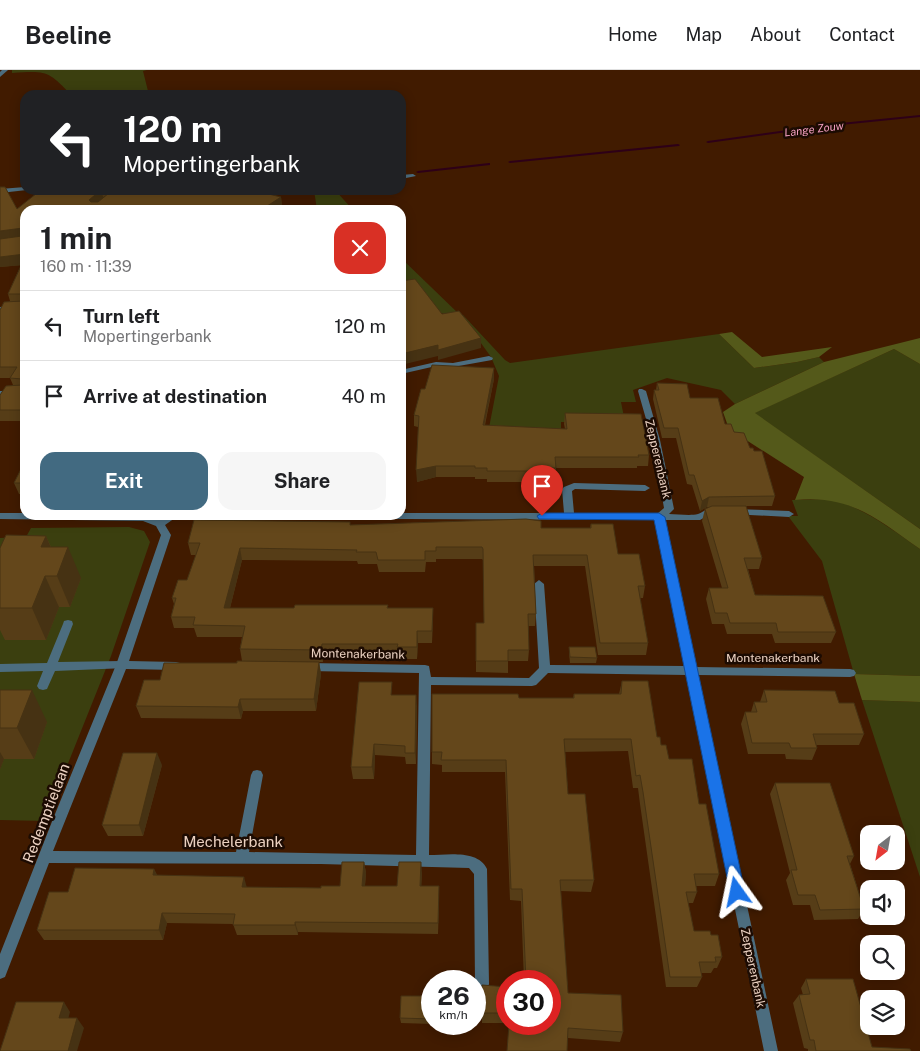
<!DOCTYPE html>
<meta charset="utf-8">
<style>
:root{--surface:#fff;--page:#f6f6f6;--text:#202124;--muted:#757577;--line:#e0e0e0;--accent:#426a81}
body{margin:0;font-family:"Public Sans",sans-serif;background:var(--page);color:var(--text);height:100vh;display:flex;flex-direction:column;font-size:19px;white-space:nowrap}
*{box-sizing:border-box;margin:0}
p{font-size:16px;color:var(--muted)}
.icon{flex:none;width:28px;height:28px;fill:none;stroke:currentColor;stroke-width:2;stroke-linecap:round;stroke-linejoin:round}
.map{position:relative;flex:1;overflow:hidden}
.side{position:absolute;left:20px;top:135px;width:386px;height:315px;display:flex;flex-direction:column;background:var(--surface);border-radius:15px;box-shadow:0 2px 12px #0003}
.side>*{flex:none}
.guide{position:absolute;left:20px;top:20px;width:386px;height:105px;border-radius:15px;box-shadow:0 2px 12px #0003;background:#202124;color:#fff;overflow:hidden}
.needle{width:32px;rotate:211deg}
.controls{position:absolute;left:860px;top:755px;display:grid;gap:10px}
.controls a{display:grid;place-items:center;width:45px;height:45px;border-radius:10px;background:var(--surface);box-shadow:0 2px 12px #0003;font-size:25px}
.speed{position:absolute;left:421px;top:900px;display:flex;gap:10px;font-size:25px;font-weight:700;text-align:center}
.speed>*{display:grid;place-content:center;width:65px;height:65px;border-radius:50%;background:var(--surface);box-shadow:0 2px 12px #0003;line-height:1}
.speed small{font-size:12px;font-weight:400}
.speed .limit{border:8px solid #d22;background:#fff;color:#111}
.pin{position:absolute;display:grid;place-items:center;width:42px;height:42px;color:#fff;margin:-51px -21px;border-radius:50% 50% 50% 0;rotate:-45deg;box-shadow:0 0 5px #0007}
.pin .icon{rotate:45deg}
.me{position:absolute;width:55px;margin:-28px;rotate:348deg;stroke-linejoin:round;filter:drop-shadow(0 0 4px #0008)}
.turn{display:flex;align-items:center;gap:18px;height:105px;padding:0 20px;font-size:22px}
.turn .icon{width:65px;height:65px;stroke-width:2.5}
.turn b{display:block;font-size:35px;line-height:42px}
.round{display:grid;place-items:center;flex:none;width:52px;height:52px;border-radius:15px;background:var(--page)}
.headline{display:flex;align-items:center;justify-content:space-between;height:85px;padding:0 20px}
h1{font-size:30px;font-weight:700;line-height:38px}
.button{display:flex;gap:10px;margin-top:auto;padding:10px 20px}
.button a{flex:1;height:58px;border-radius:15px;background:var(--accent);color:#fff;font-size:20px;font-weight:700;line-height:58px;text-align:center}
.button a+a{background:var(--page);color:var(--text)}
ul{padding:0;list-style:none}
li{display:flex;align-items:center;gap:15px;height:70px;padding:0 20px;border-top:1px solid var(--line)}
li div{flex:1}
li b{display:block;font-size:19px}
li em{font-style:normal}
header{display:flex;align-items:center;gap:30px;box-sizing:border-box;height:70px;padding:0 25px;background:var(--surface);border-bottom:1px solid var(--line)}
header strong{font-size:24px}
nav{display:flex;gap:28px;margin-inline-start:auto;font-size:18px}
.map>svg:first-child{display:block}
.green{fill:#3b3f0f}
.forest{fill:#54591a}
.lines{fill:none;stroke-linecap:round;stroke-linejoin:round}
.stream{fill:#2e0017;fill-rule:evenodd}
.lane{fill:#4c6d7f;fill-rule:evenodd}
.street{fill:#4c6d7f;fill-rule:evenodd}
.wall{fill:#563d17}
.shaded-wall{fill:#463213}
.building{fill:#64471b;stroke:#463213}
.route{fill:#1a73e8;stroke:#114b97}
.labels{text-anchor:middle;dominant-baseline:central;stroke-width:5;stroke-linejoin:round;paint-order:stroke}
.far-water-label{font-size:11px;font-style:italic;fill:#f6a1c3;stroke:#1c0b02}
.street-label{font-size:12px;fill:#ead0c0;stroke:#1c0b02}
.near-street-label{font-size:15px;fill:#ead0c0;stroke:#1c0b02}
</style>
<header>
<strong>Beeline</strong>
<nav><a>Home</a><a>Map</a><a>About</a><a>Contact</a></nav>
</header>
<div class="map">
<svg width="920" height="981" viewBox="0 0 920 981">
<rect width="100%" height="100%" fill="#411b00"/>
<!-- green -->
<g class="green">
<path d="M12 0H147L143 1 149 25H71C48 0 46 1 12 3Z"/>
<polygon points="314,120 335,120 353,140 317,140"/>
<polygon points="401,188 460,245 463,245 505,290 510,293 719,264 754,298 797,292 819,287 824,292 735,334 721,320 667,308 633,320 636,332 621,332 625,352 561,352 561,367 488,363 499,306 491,287 478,269 455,246 441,243 401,215"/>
<polygon points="894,279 920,294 920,459 754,343"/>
<path d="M830 429C865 438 891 459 920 479V606L854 604 822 491 788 446H798L792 430Z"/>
<polygon points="129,457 144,461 150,472 111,586 45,751 0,750 0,468 26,467 31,458"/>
<polygon points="862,630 920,632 920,807"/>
</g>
<!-- forest -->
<g class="forest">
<polygon points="732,262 762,287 832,277 819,287 797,292 754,298 719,264"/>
<path d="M920 268V294L894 279 755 343 920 459V479C878 450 851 424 795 430L804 407 729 359 723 342 735 334 824 292Z"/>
<polygon points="854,604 920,606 920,632 862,630"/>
</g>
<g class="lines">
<!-- stream -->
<g class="stream">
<polygon points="920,45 920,47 831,56 708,73 706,72 708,71 831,54"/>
<polygon points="678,74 680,75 679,76 510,93 508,92 510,91"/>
<polygon points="489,93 490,93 490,95 418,103 416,102 418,101"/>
</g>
<!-- lane -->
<polygon class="lane" points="68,550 72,551 73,554 58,592 122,591 126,592 128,595 126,598 55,601 47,619 43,620 39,619 37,616 43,601 0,602 0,594 47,593 63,554 64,551"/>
<!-- street -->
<g class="street">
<polygon points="2,0 8,0 0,7 0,2"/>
<polygon points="401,105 413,104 416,106 401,109"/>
<polygon points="25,117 25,120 27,120 0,123 0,119"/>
<polygon points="269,120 289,120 286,122 249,126 246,124 249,122"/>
<polygon points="25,236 25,240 0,241 0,237"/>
<polygon points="489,286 493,288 492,290 453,297 436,296 401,304 401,300 436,292 453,293"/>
<path d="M639 319H642L646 321 660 370 674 439 669 444C678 444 690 446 698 444 706 441 711 434 720 442L718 444 709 445 700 450H664L696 597 850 599 854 600 856 603 854 606 850 607 698 605 778 981H764L687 605 548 603 536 615 532 616 431 615 429 785C446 785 478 779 487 799L489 914 487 919 482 921 477 919 475 914 474 804 469 798 321 794 49 793 5 907 0 909V884L53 749 116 595 161 465 156 456 143 451 0 449V443H25V445H145L159 450 166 445H401V443H564L562 419 564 417 574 413 645 415 650 418 645 421 575 419 572 421 574 443 657 444 664 438 652 370 638 321ZM175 448 655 450 685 596 550 595 544 514 539 510 534 514 539 598 529 608 431 607 429 596 425 595 308 593 304 594 302 597 304 600 308 601 419 603 416 785 249 782 263 705 261 701 257 700 253 701 251 705 236 782 53 781 126 599 176 600 180 599 182 596 180 593 176 592 129 591 171 465 165 455Z"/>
<rect x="0" y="321" width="25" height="4"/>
<polygon points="734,439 789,441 794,444 789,447 731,444 729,442"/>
</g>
</g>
<!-- wall -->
<g class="wall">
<polygon points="0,117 17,139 54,124 59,120 169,120 281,127 282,137 278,140 25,140 25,351 0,351 0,325 13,315 10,308 0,308 0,240 10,231 8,224 21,195 0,197"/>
<polygon points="494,309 485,355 565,359 564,354 565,343 649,385 648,396 637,396 637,398 556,398 555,409 544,409 544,412 487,412 487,409 475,409 475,407 436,407 417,412 418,357 414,356 414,345 425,319"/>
<polygon points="657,313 690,328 725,354 750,378 754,381 775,426 772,436 746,436 762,488 759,499 748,499 755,525 836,562 831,573 775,573 772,564 727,564 724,554 712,554 706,529 709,518 722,518 702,451 705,439 709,437 707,437 700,441 692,415 687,414 676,368 662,368 653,329 654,320 656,320"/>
<polygon points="25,391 25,425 19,424 14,413"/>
<polygon points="350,452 350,455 541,458 590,458 591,454 618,484 645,516 643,528 640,528 648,573 646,585 598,585 585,496 534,496 536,544 535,556 528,556 529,580 528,591 508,591 508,603 476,602 476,553 484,553 483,490 482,489 436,489 436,492 426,492 425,502 379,502 377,494 358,494 357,491 242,490 230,538 294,538 388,535 388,538 433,538 432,573 418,573 417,589 398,589 398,585 323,586 323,592 242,591 240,579 242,567 197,567 194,558 174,558 171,547 174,534 172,528 187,510 196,485 191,485 188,473"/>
<polygon points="46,466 51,477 81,508 70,537 59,537 46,570 5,570 0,560 0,478"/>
<polygon points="569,577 597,588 596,593 570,593 569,583"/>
<polygon points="319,592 321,604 316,641 243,641 241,649 141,648 136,636 160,610"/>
<polygon points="622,611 657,667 669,689 699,734 719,804 715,816 696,816 697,822 693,833 688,833 694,861 711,865 722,887 717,898 714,898 711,903 701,903 702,907 697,917 666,917 640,734 638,718 633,718 628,681 565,682 568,724 594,810 591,822 560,821 568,923 623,962 620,972 568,968 550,911 524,911 521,831 510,830 505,702 442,702 442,695 432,694 432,682 519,628 573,628 574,624 619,624"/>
<polygon points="0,620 47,652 34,689 4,689 0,699"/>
<polygon points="764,620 839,633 864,664 859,675 816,675 817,678 812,690 786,689 785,684 748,684 741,654 745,642 751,642 754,632 760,632"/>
<polygon points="392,625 417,636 416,694 406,694 405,687 375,685 374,709 353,709 351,697"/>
<polygon points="162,695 143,766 108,766 102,755"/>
<polygon points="775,713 854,786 850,794 864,839 858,849 814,850 810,835 793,835 786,810 790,803 770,724"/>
<polygon points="364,792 366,803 365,816 397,816 422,803 421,816 439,827 438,864 298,862 298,865 237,865 233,854 167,853 163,870 44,870 37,860 154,799 157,805 247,817 321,818 340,816"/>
<polygon points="806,909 872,977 911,981 808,981 808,979 804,978 793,933 799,925 803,925 801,918"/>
<polygon points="508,917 508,953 482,953 482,925"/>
<polygon points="432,926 432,954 401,953 400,948"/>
</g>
<!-- shaded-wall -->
<g class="shaded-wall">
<polygon points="101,120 104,130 92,140 89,130"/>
<polygon points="281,127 282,137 278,140 261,140"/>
<polygon points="23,158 25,165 0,172 0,161"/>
<polygon points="25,184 25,195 0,197 0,187"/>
<polygon points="481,268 481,278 438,290 438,286 401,295 401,284 438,275"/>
<polygon points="494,298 494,309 482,366 483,355"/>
<polygon points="436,396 436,407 417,412 416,400"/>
<polygon points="709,427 707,437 700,441 702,431"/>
<polygon points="46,466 59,497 41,477"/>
<polygon points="68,477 81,508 70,537 57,506"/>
<polygon points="240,478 242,490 227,550 224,538"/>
<polygon points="45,506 59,537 46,570 32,538"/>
<polygon points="433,538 433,550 432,573 432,561"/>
<polygon points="417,561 418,573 417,589"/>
<polygon points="322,574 323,586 323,592 321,580"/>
<polygon points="319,592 321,604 316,641 314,629"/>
<polygon points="32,620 47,652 34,689 17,658"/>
<polygon points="416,625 417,636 416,694 415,683"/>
<polygon points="240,629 243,641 241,649 238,637"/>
<polygon points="374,674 375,685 374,709 372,697"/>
<polygon points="0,682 4,689 0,699"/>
<polygon points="157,683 162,695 143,766 139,755"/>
<polygon points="364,792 366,803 364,826 362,816"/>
<polygon points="421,792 422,803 421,826 420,816"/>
<polygon points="154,799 159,809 153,805"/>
<polygon points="244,807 247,818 242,817"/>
<polygon points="439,816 439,827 438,864 438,853"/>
<polygon points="162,843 167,853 163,870 159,860"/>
<polygon points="295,852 298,862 298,865 295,855"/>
<polygon points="64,932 70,942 66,957 59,948"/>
<polygon points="77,948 84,958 77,981 68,981"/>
</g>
<!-- building -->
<g class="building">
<polygon points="0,117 5,117 17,139 37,123 54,124 59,120 101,120 89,130 91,132 98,132 109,123 109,121 104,120 169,120 227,124 233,120 252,120 281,127 261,140 25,140 25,184 0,187 0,169 22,166 23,158 0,161"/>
<polygon points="25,187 25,340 0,340 0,325 6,316 22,315 22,309 10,308 17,297 0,297 0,240 4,232 23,231 23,224 8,224"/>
<polygon points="415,209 442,244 459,241 481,268 438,280 438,275 401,284 401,211"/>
<polygon points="432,295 494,298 483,355 567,359 565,343 641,344 649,385 638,385 639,387 555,387 556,398 544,398 544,401 487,401 487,398 475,398 475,396 436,396 416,400 419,346 414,345 421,319 425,319"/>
<polygon points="657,313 687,314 690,328 718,328 725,354 731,354 734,362 744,363 750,378 753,378 754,381 762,381 775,426 709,427 702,431 694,405 689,405 678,358 664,358 654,320 659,320"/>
<polygon points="25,391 25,413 14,413"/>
<polygon points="712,436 746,436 762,488 744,488 755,525 823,526 836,562 778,562 776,553 730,553 727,543 715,543 709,518 728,518 705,439"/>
<polygon points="526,449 541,451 541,458 591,458 591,454 613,454 618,484 639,484 645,516 638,516 648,573 600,573 587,485 533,485 536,544 528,544 529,580 508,580 508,591 476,591 476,553 484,553 483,479 482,477 436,477 436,481 425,481 425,490 378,490 376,482 356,482 357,480 240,478 224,538 294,538 295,535 388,535 387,538 433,538 432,561 417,561 417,577 397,577 398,574 322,574 321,580 240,579 245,556 193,555 195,547 171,547 176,528 172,528 178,510 187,510 200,473 188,473 194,450 350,452 350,455"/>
<polygon points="6,465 46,466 41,477 68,477 57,506 45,506 32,538 0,538 0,478"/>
<polygon points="569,577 595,577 597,588 570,587"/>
<polygon points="237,591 319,592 314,629 240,629 238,637 136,636 144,610 160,610 164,593 237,593"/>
<polygon points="622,611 648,611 657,667 660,667 661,675 666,675 669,689 692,689 699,734 706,734 719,804 694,804 697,822 686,822 694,861 710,861 711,865 718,865 722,887 715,887 716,892 699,892 702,907 670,907 643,722 640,705 636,706 631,669 564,669 568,724 585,724 594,810 560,810 568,923 621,925 623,962 568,958 567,981 507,981 509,954 550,954 550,911 526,911 522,819 511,819 506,690 441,690 442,682 432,682 432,624 518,624 519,628 574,628 574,624 621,624"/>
<polygon points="359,612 392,612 391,625 416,625 415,683 405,683 405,676 374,674 372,697 351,697"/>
<polygon points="0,620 32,620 17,658 0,658"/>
<polygon points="764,620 835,621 839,633 854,633 864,664 813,664 817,678 791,678 789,673 752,673 745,642 757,642 754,632 767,632"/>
<polygon points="123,683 157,683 139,755 102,755"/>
<polygon points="775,713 830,713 854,786 847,786 864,839 820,840 815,825 798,825 791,800 797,800"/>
<polygon points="342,792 364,792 362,816 397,816 399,792 421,792 420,816 439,816 438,853 295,852 295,855 233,855 235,844 162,843 159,860 37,860 49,822 68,822 75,798 154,799 153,805 244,807 242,817 321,818 321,816 340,816"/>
<polygon points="806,909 853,909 872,977 910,979 911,981 816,981 814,970 810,970 799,925 810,924"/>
<polygon points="482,915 508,917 508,943 482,943"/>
<polygon points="401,926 432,926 432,949 400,948"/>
<polygon points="16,932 64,932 59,948 77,948 68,981 0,981"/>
</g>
<!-- route -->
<polygon class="route" points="542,443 659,443 665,447 745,822 742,827 737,829 732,827 730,822 654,450 539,449 537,446"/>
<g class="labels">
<!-- far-water labels -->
<g class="far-water-label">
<text transform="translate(814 59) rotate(-7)">Lange Zouw</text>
</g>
<!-- street labels -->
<g class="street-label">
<text transform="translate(658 389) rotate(77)">Zepperenbank</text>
<text transform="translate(358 584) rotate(1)">Montenakerbank</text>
<text x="773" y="588">Montenakerbank</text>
<text transform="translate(753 898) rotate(78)">Zepperenbank</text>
</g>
<!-- near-street labels -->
<g class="near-street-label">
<text transform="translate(46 743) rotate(-69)">Redemptielaan</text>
<text x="233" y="771">Mechelerbank</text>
</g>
</g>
</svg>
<div class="controls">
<a><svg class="needle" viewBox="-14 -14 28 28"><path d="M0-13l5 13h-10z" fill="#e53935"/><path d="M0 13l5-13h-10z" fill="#757577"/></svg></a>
<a><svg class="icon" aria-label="sound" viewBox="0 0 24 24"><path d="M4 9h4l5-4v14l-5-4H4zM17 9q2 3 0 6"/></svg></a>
<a><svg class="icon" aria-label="search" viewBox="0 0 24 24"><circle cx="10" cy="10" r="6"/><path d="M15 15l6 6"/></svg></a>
<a><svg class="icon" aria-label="layers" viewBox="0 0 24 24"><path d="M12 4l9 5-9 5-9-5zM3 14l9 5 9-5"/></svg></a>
</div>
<div class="speed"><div>26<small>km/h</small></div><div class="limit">30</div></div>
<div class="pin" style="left:542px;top:446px;background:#d93025"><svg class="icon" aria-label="arrive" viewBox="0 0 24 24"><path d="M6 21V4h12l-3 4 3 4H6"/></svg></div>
<svg class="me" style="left:737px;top:822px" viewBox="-20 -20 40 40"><path d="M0-17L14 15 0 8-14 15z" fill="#1a73e8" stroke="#fff" stroke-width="4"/></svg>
<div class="guide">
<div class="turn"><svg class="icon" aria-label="left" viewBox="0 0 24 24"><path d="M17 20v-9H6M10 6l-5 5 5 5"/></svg><div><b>120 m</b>Mopertingerbank</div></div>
</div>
<section class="side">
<div class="headline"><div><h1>1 min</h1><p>160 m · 11:39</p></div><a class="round" style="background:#d93025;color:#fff"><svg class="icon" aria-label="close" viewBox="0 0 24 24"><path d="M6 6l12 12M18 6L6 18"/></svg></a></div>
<ul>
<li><svg class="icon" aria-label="left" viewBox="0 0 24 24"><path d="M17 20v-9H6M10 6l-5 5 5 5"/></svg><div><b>Turn left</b><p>Mopertingerbank</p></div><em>120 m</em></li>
<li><svg class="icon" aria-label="arrive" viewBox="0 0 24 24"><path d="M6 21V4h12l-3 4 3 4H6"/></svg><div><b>Arrive at destination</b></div><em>40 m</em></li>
</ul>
<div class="button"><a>Exit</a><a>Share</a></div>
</section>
</div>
